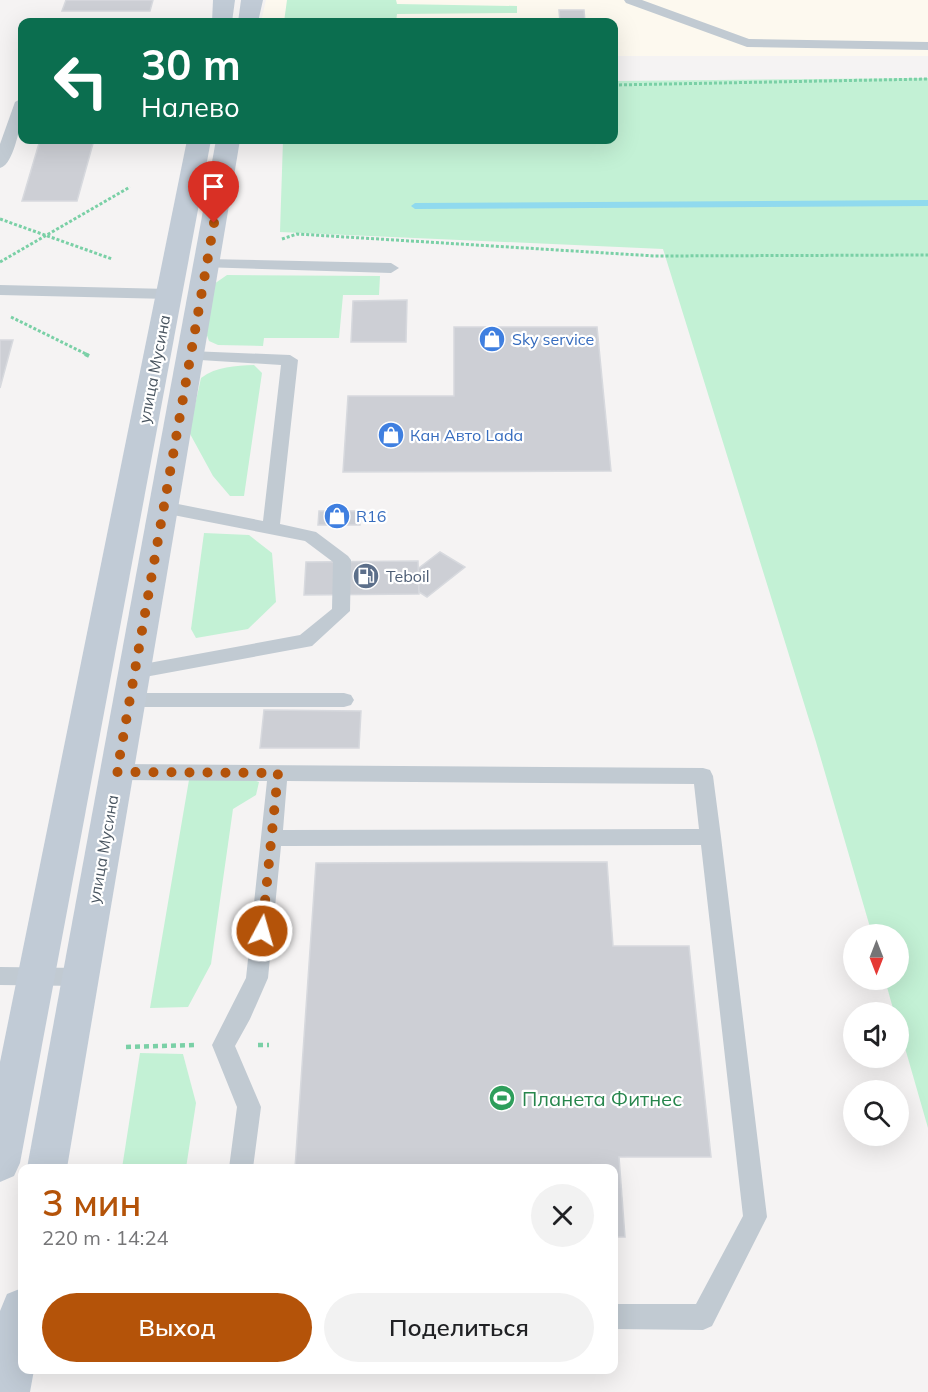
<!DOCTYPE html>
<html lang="ru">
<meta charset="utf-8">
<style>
:root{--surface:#fff;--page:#f2f2f2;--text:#202124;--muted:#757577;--accent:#b45309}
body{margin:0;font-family:Mulish,sans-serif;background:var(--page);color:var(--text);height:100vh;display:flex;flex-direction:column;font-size:22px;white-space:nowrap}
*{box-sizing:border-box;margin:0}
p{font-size:20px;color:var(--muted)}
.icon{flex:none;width:33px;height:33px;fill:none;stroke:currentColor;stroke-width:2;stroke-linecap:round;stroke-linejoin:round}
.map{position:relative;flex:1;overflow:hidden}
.side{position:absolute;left:18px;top:1164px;width:600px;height:210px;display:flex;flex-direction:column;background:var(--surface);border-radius:12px;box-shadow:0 6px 24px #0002}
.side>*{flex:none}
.guide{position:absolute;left:18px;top:18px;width:600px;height:126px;border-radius:12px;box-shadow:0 6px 24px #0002;background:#0b6e4f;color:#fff;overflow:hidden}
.needle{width:39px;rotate:180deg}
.tools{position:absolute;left:843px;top:924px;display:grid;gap:12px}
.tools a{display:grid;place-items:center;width:66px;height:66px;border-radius:50%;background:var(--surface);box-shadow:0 6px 24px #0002;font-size:30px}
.pin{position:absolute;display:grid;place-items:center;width:51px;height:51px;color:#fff;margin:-62px -26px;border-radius:50% 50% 50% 0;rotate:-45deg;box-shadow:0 0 6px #0007}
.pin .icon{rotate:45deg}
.me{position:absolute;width:66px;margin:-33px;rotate:6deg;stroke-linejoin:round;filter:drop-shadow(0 0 4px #0008)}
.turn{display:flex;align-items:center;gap:21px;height:126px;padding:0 24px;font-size:27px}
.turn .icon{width:78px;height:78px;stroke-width:2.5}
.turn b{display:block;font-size:42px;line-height:51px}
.round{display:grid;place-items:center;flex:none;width:63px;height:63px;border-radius:32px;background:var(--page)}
.summary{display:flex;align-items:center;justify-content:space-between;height:102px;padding:0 24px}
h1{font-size:36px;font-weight:600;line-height:45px;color:var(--accent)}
.cta{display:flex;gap:12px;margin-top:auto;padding:12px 24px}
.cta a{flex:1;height:69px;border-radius:36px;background:var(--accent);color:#fff;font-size:24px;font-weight:600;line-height:69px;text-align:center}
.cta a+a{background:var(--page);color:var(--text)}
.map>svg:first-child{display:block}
.commercial{fill:#fdf9ef}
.green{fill:#c3f1d5}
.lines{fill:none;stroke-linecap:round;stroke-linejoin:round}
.stream{fill:#90daee;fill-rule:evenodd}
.building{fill:#cdcfd5;stroke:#d7d9de;stroke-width:1.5}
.path-far2{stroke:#7ad0a6;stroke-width:3;stroke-dasharray:3 2;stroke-linecap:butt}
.path-far1{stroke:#7ad0a6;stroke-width:4;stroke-dasharray:4.5 3;stroke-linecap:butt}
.path{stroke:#7ad0a6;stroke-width:4.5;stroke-dasharray:5 4;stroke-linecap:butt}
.lane{fill:#c1cad2;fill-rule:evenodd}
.secondary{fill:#c1cbd6;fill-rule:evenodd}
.route{stroke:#b45309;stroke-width:10;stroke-dasharray:0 18}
.labels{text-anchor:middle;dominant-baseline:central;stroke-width:4.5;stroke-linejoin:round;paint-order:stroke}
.shop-label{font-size:16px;fill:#366cbe;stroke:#fff;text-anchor:start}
.street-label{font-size:16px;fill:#4a5661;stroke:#fff}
.service-label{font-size:16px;fill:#4e5e75;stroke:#fff;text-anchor:start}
.near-leisure-label{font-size:20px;fill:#27864d;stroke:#fff;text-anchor:start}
</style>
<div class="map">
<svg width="928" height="1392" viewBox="0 0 928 1392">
<rect width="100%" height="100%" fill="#f5f3f3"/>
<!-- commercial -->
<polygon class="commercial" points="266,0 928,0 928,56 614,56 614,22 261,22"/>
<!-- green -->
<g class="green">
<polygon points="287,0 396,0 397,4 517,6 517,13 397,14 396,22 284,22"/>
<polygon points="928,78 928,1128 899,1027 898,1012 894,1012 885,980 898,980 898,934 872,934 816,742 663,249 280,232 283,140 614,140 614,81"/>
<polygon points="227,275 380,276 379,295 343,295 339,338 264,338 263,346 218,345 209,341 205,330 214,284"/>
<path d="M254 365 262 373 244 496H230L213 476 189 432 201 378C217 366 235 366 254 365Z"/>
<polygon points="204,533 249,535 272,553 276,602 248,629 196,638 191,629"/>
<polygon points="234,773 259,782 256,795 233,809 211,964 188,1007 150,1008 190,774"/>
<polygon points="140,1053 183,1054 196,1103 186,1168 122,1168"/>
</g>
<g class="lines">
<!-- stream -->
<polygon class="stream" points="928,200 928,206 415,209 411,206 415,203"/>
</g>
<!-- building -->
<g class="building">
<polygon points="66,0 153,0 150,11 62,11"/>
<polygon points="559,10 584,10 585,22 560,22"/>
<polygon points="40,140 94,140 77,201 22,201"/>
<polygon points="407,300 406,342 351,342 353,301"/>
<polygon points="454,327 597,327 611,471 343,472 348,396 454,396"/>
<polygon points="0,340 13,340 0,388"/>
<polygon points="319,511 360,511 360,525 318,525"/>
<polygon points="440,552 465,567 427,597 402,581"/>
<polygon points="418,561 419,594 304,595 306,562"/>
<polygon points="264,710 361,711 359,748 260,748"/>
<polygon points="607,862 613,946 689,946 711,1157 619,1157 625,1237 614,1237 614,1168 295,1168 316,863"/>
</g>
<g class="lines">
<!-- path-far2 -->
<g class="path-far2">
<polyline points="614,85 928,79"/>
<polyline points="0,219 112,259"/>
<polyline points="282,239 297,234 655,256 928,255"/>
<polyline points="0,262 130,187"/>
<polyline points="11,317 88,355"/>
</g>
<!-- path-far1 -->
<polyline class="path-far1" points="85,354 89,356"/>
<!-- path -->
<g class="path">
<polyline points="258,1045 269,1045"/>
<polyline points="126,1047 196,1045"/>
</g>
<!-- lane -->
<g class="lane">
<polygon points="624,0 642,0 749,39 928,42 928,50 747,47 626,3"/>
<path d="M22 98C24 112 15 165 0 168V144L15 102Z"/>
<polygon points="206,259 391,263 399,268 391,273 201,267 198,264"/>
<polygon points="0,285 169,289 177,294 169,299 0,295"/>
<polygon points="190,351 290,355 298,360 280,524 316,532 348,556 351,560 350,611 312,646 134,679 127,677 124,672 127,667 300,635 332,609 333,562 305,541 163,513 157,511 154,507 157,503 163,501 263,521 281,365 184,359 182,356 184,353"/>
<polygon points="129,693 344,693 351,695 354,700 351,705 344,707 129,707 122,705 119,700 122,695"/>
<path d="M117 764 703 768 710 770 713 776 721 837 767 1217 712 1326 703 1330 614 1329V1304H696L743 1216 701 845 281 846 268 978 250 1019 235 1046 261 1107 253 1168H229L237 1107 212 1045 246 978 267 781 117 780 110 778 107 772 110 766ZM287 781 694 784 699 829 283 830Z"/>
<polygon points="0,967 81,968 89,970 92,977 89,984 81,986 0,985"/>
</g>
<!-- secondary -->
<g class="secondary">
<polygon points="213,0 235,0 232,22 212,22"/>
<polygon points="241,0 263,0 258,22 238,22"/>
<polygon points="187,140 211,140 20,1163 14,1176 0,1182 0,1062"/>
<polygon points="216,140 240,140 67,1168 27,1168"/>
<polygon points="22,1288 22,1370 34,1370 30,1392 0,1392 0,1311 7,1294"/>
</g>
</g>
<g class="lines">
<!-- route -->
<polyline class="route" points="214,223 117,772 278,773 262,931"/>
</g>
<!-- icons -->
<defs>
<symbol id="shop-disc" viewBox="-11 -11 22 22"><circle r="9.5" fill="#3f7fe0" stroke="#fff"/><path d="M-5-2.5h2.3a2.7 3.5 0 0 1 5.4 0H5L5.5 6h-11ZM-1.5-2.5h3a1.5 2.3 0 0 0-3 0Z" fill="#fff"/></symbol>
<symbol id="fuel-disc" viewBox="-11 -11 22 22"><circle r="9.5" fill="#5c6f8a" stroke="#fff"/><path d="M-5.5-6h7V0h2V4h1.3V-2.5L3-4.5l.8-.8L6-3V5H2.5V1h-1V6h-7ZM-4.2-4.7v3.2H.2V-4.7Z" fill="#fff"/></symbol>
<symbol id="stadium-disc" viewBox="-11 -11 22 22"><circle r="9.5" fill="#2e9e5b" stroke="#fff"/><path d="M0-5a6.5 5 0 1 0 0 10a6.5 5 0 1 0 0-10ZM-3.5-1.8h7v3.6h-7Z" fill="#fff"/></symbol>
</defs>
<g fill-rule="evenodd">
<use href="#shop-disc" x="477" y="324" width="30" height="30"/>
<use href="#shop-disc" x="376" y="420" width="30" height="30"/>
<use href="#shop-disc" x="322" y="501" width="30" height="30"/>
<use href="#fuel-disc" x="351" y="561" width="30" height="30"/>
<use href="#stadium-disc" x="487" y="1083" width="30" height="30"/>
</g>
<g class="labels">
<!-- shop labels -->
<g class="shop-label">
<text x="512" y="339">Sky service</text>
<text x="410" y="435">Кан Авто Lada</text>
<text x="356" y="516">R16</text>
</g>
<!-- street labels -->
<g class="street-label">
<text transform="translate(154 369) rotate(-79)">улица Мусина</text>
<text transform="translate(103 849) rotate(-80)">улица Мусина</text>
</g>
<!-- service labels -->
<g class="service-label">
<text x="386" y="576">Teboil</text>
</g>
<!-- near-leisure labels -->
<g class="near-leisure-label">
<text x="522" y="1098">Планета Фитнес</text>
</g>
</g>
</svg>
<div class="tools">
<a><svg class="needle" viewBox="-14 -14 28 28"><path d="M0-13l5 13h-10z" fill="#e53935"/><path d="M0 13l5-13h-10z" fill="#757577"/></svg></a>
<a><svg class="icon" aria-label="sound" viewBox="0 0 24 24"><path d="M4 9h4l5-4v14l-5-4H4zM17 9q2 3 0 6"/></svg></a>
<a><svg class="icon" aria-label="search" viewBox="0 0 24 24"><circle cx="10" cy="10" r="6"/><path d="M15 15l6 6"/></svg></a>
</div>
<div class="pin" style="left:214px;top:223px;background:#d93025"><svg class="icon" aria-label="arrive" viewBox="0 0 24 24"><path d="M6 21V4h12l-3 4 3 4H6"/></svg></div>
<svg class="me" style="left:262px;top:931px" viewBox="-20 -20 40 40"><circle r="17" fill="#b45309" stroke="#fff" stroke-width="3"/><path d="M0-11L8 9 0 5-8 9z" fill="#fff"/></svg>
<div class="guide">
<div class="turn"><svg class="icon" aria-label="left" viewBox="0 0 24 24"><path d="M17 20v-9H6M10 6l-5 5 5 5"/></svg><div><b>30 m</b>Налево</div></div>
</div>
<section class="side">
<div class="summary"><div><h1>3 мин</h1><p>220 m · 14:24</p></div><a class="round"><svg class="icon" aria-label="close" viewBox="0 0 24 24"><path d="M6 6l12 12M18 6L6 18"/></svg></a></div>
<div class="cta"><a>Выход</a><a>Поделиться</a></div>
</section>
</div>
